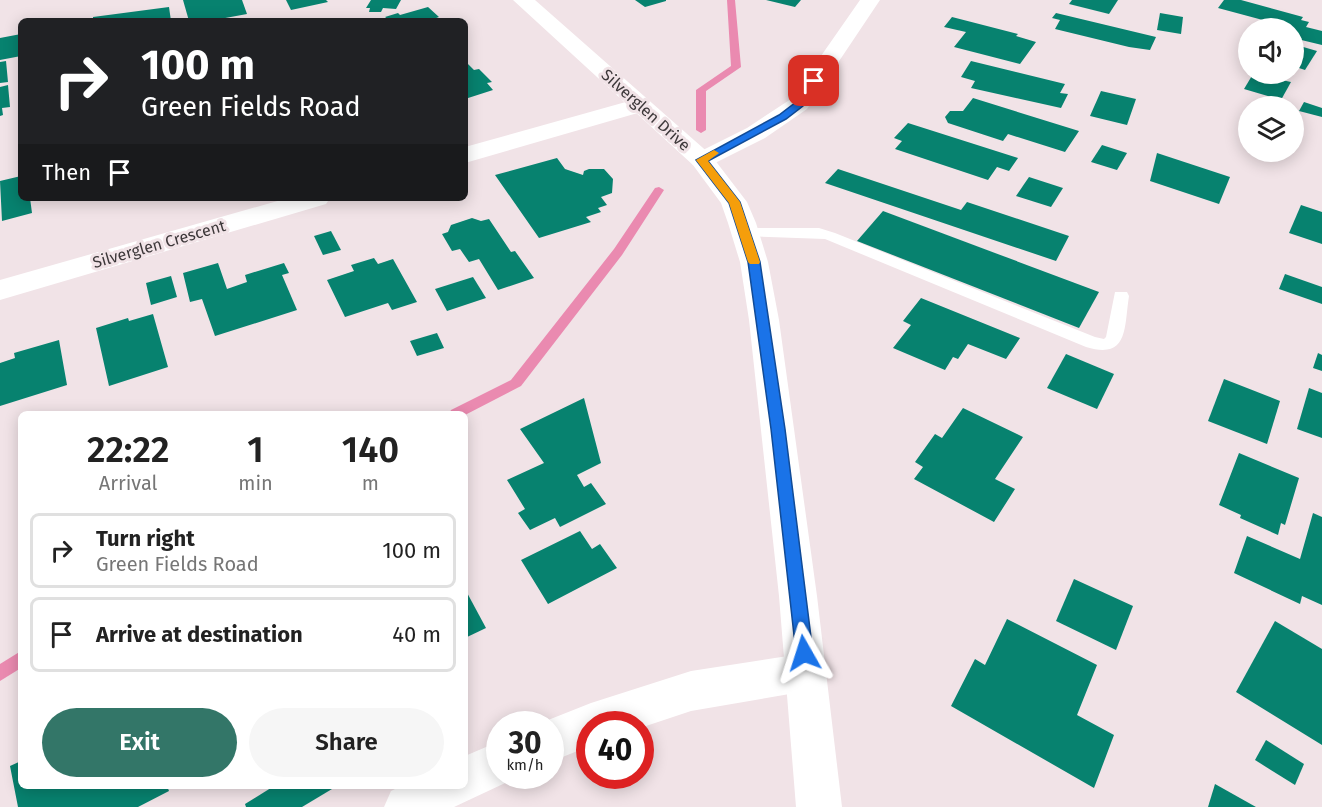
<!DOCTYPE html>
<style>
:root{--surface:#fff;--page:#f6f6f6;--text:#222;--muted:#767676;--line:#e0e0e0;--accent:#337668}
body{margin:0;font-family:"Fira Sans",sans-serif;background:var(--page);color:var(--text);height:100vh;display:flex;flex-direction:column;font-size:22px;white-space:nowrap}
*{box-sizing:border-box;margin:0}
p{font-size:20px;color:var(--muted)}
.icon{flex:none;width:33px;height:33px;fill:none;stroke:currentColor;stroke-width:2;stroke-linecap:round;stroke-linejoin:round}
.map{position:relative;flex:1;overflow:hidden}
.drawer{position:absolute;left:18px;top:411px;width:450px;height:378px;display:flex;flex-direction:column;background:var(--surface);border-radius:9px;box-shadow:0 3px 15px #0003}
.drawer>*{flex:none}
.top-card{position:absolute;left:18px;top:18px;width:450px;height:183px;border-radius:9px;box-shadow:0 3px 15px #0003;background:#202124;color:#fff;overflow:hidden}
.tools{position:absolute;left:1238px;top:18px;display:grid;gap:12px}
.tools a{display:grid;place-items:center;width:66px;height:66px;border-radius:50%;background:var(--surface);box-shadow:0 3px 15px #0003;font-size:30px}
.speed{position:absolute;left:486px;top:711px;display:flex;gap:12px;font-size:30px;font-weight:700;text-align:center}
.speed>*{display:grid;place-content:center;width:78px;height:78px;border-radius:50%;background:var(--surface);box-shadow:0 3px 15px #0003;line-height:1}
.speed small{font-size:15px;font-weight:400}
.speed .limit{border:9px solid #d22;background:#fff;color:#111}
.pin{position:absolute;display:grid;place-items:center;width:51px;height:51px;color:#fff;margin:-26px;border-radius:12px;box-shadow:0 3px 9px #0006}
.me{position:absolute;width:66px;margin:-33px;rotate:354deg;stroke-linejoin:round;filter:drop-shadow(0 0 4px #0008)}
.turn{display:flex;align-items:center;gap:21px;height:126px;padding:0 24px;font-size:27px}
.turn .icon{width:78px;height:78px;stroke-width:2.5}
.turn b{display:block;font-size:42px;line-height:51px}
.then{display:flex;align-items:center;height:57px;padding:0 24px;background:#0003;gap:12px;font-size:22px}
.eta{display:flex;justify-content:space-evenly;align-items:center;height:102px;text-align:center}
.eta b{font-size:36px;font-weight:600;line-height:42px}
.primary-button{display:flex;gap:12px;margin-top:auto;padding:12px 24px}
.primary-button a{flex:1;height:69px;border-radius:36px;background:var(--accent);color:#fff;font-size:24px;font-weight:600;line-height:69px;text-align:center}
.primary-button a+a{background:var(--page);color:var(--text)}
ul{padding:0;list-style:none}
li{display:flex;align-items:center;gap:18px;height:75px;margin:0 12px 9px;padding:0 12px;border:3px solid var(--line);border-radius:9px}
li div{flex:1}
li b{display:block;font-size:22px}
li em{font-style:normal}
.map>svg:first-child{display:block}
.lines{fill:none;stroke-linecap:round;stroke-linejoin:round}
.stream{fill:#ea8ab0;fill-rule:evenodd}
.building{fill:#07826f}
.service{fill:#fff;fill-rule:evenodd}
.minor{fill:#fff;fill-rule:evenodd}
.tertiary{fill:#fff;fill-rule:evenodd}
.route{fill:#1a73e8;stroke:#114b97;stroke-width:1.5}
.slow{fill:#f59e0b}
.labels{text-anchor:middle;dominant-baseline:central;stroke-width:6;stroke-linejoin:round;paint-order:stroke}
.street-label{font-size:16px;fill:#3d383a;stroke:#f1e3e7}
</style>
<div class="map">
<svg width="1322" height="807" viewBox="0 0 1322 807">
<rect width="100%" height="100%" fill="#f1e3e7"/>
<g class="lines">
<!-- stream -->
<g class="stream">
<polygon points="727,0 735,0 741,67 706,91 706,130 701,133 696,130 696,90 731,66"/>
<polygon points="659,187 664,190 622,255 521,386 465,415 449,414 451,410 511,380 614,249 655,188"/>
<polygon points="21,651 21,668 0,681 0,664"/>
</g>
</g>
<!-- building -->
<g class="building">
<polygon points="183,0 242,0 247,14 209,21 189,21"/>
<polygon points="286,0 326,0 328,2 291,10"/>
<polygon points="371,0 401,0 396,9 383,8 381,12 369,12 370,8 366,8"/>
<polygon points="635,0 666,0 666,1 645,7"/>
<polygon points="766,0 801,0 795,7"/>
<polygon points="1072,0 1118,0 1109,14 1069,4"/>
<polygon points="1224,0 1241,0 1303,17 1301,20 1309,22 1306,27 1322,31 1322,45 1293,38 1293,28 1275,28 1278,24 1218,8"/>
<polygon points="169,7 171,21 93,21 93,17"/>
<polygon points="428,7 439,17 428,21 390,21 385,17 398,13 400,15"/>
<polygon points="1056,13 1156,37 1150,50 1129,47 1055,29 1060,20 1052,18"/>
<polygon points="1160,13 1183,17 1181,34 1157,30"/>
<polygon points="952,17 1018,34 1016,36 1036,42 1020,64 954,47 966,32 944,27"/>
<polygon points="21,34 21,56 0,60 0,38"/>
<polygon points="1293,44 1317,51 1305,70 1293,66"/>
<polygon points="6,61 8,82 0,83 0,62"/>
<polygon points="465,61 474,70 479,69 492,82 487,83 493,90 465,99"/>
<polygon points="971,61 1065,84 1060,93 1068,94 1061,108 971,88 975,81 961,77"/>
<polygon points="1253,74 1291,82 1281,100 1244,89"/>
<polygon points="8,85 10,107 2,108 3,115 0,116 0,87"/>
<polygon points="1101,91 1136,99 1127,125 1090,116"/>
<polygon points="973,98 1079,131 1065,152 1008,134 1003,141 948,123 945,117 950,111 963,111"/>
<polygon points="1304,102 1322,108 1322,117 1299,111"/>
<polygon points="908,123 1018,158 1009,171 997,167 988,180 895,149 902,141 894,138"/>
<polygon points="1102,145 1127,153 1117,170 1091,162"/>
<polygon points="1157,153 1230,177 1219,204 1150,181"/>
<polygon points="557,158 565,169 583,175 584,171 589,169 604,169 613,179 612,193 601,197 607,205 598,208 601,212 586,217 591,222 539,238 495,175"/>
<polygon points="838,169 961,210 967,202 1069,236 1056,261 825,183"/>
<polygon points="21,176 21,198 30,198 32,213 2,221 0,181"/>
<polygon points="1029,177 1063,188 1051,207 1016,196"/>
<polygon points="1301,205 1322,212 1322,244 1289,233"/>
<polygon points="883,211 1099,292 1079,328 857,241"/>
<polygon points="472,218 481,221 489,219 511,252 515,251 534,278 498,290 479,259 469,262 460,249 452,251 442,234 448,232 451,225"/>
<polygon points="331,231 341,250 323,255 314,236"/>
<polygon points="374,258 378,264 393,259 417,302 392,310 388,303 345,317 327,280 354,271 351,265"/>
<polygon points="218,263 227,289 247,282 245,275 284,263 289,273 282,275 297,310 215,336 202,299 190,302 183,273"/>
<polygon points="1285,274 1322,287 1322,304 1279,289"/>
<polygon points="171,276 177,297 151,305 146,283"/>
<polygon points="473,277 486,298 447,311 435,289"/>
<polygon points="921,298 1020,338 1006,359 968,344 958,359 953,357 945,370 893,348 911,325 903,321"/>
<polygon points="153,314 168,367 109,386 96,328 128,318 129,321"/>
<polygon points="437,333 444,348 417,356 410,341"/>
<polygon points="59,340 67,385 0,406 0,363 15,358 14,353"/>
<polygon points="1318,353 1322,355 1322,371 1313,368"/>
<polygon points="1066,354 1114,374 1097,409 1047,388"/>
<polygon points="1224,379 1280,401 1267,444 1208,421"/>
<polygon points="1309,388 1322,393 1322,438 1297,429"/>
<polygon points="584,398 601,463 577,475 584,487 591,483 606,504 560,527 555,518 530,530 518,513 525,509 507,480 544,463 520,429"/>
<polygon points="963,408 1023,437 995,479 1015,489 994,522 914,479 923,467 915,462 935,434 942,438"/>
<polygon points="1239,453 1299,478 1285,525 1281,523 1278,535 1240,518 1241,515 1219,505"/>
<polygon points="1313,513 1322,517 1322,605 1302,596 1300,604 1234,573 1247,536 1300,559"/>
<polygon points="580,531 592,549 600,544 617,568 548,604 521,560"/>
<polygon points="1074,579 1133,606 1116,650 1056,621"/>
<polygon points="465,589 486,628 465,638"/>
<polygon points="1007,619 1097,665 1077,715 1114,735 1094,788 951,706 975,659 985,665"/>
<polygon points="1275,621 1322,649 1322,745 1236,692"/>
<polygon points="1266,740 1304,764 1295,785 1255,760"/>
<polygon points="21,761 21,786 167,786 169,791 138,807 18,807 10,766"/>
<polygon points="1215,784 1256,807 1208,807"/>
<polygon points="274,786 337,786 302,807 246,807 245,804"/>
</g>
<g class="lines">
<!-- service -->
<path class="service" d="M746 228H819L835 233 1095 337 1104 339 1106 337 1115 292H1127L1129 296C1124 327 1129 360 1086 347L825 239 741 236 738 233 741 230Z"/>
<!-- minor -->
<g class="minor">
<polygon points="860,0 880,0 807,109 765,138 711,165 702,168 693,165 689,160 693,155 747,128 791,99"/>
<polygon points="640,98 648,100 652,105 648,110 465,163 465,147"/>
<polygon points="288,198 330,198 326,204 0,300 0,280"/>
<polygon points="807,653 822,658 828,672 822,686 807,691 691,711 640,728 640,724 590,724 590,746 550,762 550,724 538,724 591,703 691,671"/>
<polygon points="500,741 500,776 517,776 516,778 454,807 384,807 391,791 401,786 465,786 465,756"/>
</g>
<!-- tertiary -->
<polygon class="tertiary" points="513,0 535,0 711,155 747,202 756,223 768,262 779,320 817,596 842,807 796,807 779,596 749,320 740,262 728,223 721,203 693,165"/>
</g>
<!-- route -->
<polygon class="route" points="814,78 819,81 803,106 786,119 708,161 740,202 760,262 785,429 813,653 810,659 804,661 799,659 796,653 771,429 748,262 729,203 696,160 779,115 796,102 811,79"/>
<!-- slow -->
<polygon class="slow" points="714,150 719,153 708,161 740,202 760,262 759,264 750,264 748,262 729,203 696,160"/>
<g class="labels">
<!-- street labels -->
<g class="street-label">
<text transform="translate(646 110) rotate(42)">Silverglen Drive</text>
<text transform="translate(159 244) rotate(-16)">Silverglen Crescent</text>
</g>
</g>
</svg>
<div class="tools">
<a><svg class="icon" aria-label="sound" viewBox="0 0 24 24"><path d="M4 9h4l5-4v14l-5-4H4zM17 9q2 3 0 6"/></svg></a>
<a><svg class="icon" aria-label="layers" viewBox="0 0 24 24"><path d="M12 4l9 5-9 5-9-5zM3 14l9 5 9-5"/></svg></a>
</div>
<div class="speed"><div>30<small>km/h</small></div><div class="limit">40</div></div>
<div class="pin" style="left:814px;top:81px;background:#d93025"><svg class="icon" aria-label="arrive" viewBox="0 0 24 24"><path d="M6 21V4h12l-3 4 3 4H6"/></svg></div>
<svg class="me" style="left:804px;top:653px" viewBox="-20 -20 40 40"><path d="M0-17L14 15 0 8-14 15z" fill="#1a73e8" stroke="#fff" stroke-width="4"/></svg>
<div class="top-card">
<div class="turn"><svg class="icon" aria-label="right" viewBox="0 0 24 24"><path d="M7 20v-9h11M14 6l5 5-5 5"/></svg><div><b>100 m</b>Green Fields Road</div></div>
<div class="then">Then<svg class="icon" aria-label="arrive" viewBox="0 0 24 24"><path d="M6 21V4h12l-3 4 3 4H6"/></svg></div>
</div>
<section class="drawer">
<div class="eta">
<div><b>22:22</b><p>Arrival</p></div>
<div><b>1</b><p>min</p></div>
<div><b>140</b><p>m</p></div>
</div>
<ul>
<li><svg class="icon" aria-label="right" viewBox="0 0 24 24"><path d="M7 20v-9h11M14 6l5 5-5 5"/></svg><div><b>Turn right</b><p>Green Fields Road</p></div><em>100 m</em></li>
<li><svg class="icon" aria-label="arrive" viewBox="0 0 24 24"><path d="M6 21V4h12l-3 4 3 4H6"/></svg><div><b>Arrive at destination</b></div><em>40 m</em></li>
</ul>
<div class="primary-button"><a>Exit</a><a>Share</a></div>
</section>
</div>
